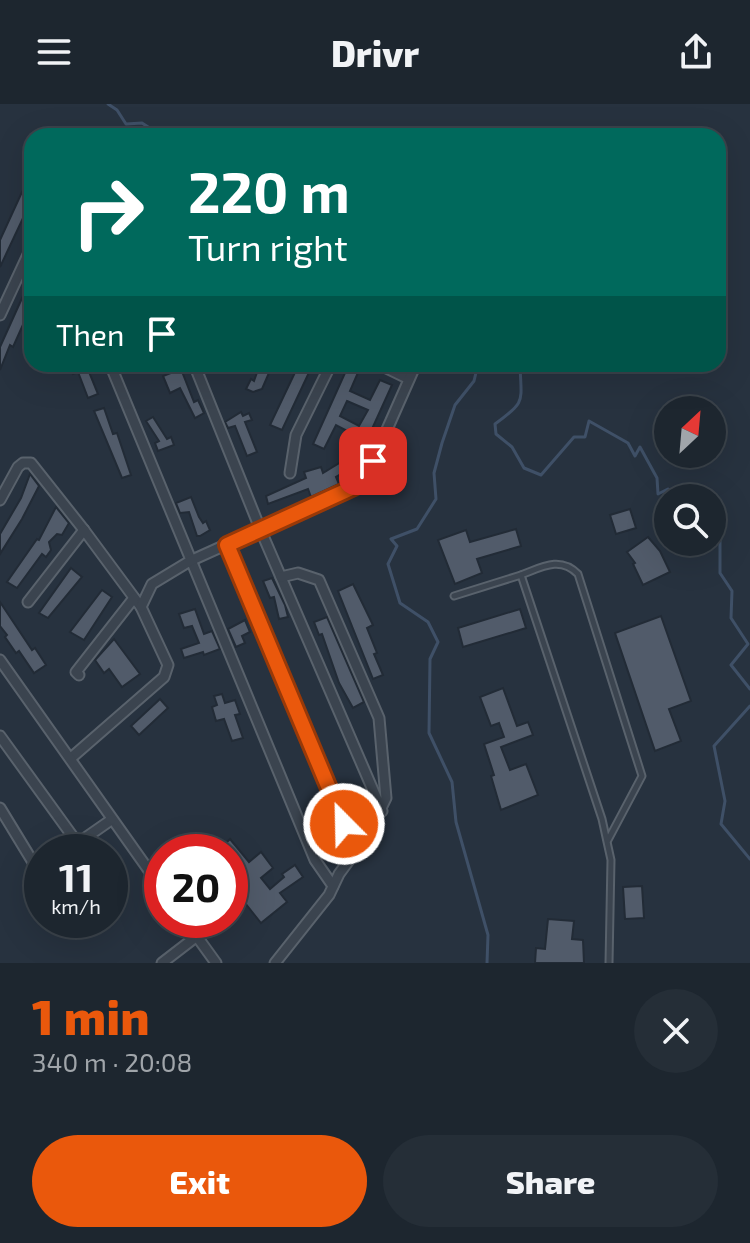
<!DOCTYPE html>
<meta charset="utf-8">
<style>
:root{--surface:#1d262f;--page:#252e37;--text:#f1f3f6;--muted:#a0a5aa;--line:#3b434b;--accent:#ea580c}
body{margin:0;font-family:"Exo 2",sans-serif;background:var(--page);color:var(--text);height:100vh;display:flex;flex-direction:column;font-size:30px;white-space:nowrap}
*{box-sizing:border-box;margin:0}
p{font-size:26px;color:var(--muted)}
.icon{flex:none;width:44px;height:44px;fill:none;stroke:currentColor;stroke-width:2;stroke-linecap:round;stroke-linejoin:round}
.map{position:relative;height:859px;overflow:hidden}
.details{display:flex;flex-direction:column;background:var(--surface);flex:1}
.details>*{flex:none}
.top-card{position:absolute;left:24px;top:24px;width:702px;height:244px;border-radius:24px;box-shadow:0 8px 32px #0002,0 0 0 2px var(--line);background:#00695c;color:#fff;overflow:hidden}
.needle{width:52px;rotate:26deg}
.controls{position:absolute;left:654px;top:292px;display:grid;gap:16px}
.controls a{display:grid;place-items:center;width:72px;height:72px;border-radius:50%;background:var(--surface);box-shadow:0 8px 32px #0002,0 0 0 2px var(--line);font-size:40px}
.speed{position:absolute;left:24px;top:730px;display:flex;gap:16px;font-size:40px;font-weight:700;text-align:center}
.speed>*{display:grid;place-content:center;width:104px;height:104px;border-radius:50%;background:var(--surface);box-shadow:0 8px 32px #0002,0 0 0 2px var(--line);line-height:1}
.speed small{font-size:20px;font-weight:400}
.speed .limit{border:12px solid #d22;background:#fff;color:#111}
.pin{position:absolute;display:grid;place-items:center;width:68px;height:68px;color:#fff;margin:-34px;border-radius:16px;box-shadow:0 4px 12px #0006}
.me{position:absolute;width:88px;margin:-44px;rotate:337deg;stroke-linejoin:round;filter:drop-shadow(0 0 6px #0008)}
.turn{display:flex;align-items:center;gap:28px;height:168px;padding:0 32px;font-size:36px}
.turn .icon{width:104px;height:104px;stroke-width:2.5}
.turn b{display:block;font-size:56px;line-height:68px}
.then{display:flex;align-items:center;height:76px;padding:0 32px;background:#0003;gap:16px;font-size:30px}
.round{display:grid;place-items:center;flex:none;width:84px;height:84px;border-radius:42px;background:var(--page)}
.overview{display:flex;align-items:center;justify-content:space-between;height:136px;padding:0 32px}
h1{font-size:48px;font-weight:800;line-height:60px;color:var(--accent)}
.primary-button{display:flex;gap:16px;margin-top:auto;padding:16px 32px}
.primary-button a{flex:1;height:92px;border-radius:48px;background:var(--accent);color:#fff;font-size:32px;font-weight:800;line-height:92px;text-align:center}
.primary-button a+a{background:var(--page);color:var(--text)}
header{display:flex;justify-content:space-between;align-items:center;height:104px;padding:0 32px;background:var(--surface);font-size:36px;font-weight:800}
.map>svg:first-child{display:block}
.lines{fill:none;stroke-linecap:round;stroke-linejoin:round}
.stream{stroke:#3f5067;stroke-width:3}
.building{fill:#515b6a;stroke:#222b36;stroke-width:2;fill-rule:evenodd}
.service-casing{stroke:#59626c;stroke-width:9}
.minor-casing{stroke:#59626c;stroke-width:13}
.service{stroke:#3b444f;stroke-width:5}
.minor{stroke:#3b444f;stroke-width:9}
.route-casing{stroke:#983908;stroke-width:20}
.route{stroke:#ea580c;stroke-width:14}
</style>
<header><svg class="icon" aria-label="menu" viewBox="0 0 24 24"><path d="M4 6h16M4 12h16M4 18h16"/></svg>Drivr<svg class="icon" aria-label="share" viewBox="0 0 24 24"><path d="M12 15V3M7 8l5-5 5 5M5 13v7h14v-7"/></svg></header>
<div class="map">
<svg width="750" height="859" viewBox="0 0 750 859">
<rect width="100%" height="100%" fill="#27323f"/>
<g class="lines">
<!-- stream -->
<g class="stream">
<polyline points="108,0 117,6 126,20 142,19 162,32"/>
<polyline points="478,260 474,277 455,301 442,339 434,369 436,395 417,425 391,435 397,442 388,460 400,499 428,518 438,538 430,555 429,629 452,678 456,718 488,831 487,859"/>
<path d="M520 260C521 298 527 297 495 320L496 330 512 343 524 364 541 371 574 333H585L589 317 628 339 635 352 640 343 657 374 658 390 668 385 680 394"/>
<polyline points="712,413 720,432 720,469 732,487 731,514 748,540 731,561 750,585"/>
<polyline points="750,602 714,642 725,697 721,720 750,755"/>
</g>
</g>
<!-- building -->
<g class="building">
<polygon points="22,88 32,95 0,163 0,136"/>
<polygon points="32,172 32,194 25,213 26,214 13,243 10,241 0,266 0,243"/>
<polygon points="68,260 93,260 87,263 98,290 88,294 78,268 73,270"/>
<polygon points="260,260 272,262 262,285 253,288 246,285 251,275 254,277"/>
<polygon points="299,260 313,260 282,326 270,321"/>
<path d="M349 260 360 264 350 287 370 296 380 276 392 281 357 358 346 354 355 331 336 321 324 345 313 340ZM347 297 368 306 359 322 340 312Z"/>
<polygon points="181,265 194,298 198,296 204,309 195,314 180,284 170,289 163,272"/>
<polygon points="104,304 113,330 117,329 131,371 122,374 94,307"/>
<polygon points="241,308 243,312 249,309 252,316 245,318 257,348 247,352 235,322 228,324 225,318"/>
<polygon points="153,313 167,335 171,333 174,341 158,347 155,339 159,337 146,317"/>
<polygon points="341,358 346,367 336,373 339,380 311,393 308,385 268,400 266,392 306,374 304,368 321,363 323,369"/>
<polygon points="30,370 39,382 22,415 0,450 0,430 21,394"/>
<polygon points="191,393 199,413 203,419 206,417 210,426 200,432 197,432 189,408 180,409 176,399"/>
<polygon points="56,403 69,419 62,431 57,430 49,438 51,446 46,453 42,450 17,484 7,478 37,435 39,436"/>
<polygon points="630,405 636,424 616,430 610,411"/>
<polygon points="516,425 521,442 477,455 482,469 455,480 438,436 466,426 470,438"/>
<polygon points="648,433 660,447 670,468 643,481 633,460 635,459 627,448"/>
<polygon points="71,464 82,473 48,514 39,509"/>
<polygon points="272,474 285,501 288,513 279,515 274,493 270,494 263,477"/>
<polygon points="353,480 373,521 367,524 377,549 374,550 383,571 373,575 338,487"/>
<polygon points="102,486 112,493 84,536 70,528"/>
<polygon points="0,498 32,546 35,544 46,561 34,569 19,547 16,549 5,533 7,531 0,522"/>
<polygon points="195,505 204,530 212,527 220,545 204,551 203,548 184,554 181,545 199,539 192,522 184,524 179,510"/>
<polygon points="520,505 526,524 463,543 458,524"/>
<polygon points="661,512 691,597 669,605 681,637 655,647 615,529"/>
<polygon points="327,513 364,598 353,604 339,579 322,530 319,531 314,518"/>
<polygon points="245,516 250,528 242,532 245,539 236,543 228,525"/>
<polygon points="114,535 140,570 122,583 109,565 104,569 95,556"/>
<polygon points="503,584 517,622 528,618 533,631 501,643 510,666 526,660 538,691 501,706 491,672 494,671 484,640 504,633 499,619 491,622 480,593"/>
<polygon points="222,590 225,599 235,596 240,610 235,611 243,634 232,637 224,615 216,617 212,603 217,601 214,592"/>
<polygon points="160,595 168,604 139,631 131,622"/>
<polygon points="332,708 348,738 340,744 327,725 316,729 311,716"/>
<polygon points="230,735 249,758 261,748 273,764 261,774 270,785 284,773 282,770 295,761 303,773 280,789 287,798 261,819 245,799 240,804 233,795 242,787 230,772 230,748 217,748"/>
<polygon points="642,782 644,814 625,815 623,783"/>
<polygon points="548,815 574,817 572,835 583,836 584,859 535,859 536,844 545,845"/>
</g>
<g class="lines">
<defs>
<g id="service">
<polyline points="227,441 344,720"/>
<path d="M521 471C542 463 560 452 578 470L642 672 608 736"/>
<polyline points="454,492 521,471 602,715 611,756 609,859"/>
</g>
<g id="minor">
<polyline points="0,211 32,142"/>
<polyline points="110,260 315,756 333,782"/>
<polyline points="194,260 261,427 382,707"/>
<polyline points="378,260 409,275"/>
<polyline points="290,369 296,331 331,260"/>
<polyline points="0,396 18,363 23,359 31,359 84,426"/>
<polyline points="28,498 84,426 141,503 168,561 164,573 71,654"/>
<polyline points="141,503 152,480 190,457 354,383 373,357 416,260"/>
<polyline points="0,556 162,785"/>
<polyline points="79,571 76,568 134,494"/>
<polyline points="0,632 84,748"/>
<polyline points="0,704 42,773"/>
<polyline points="78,739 111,716"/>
<polyline points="185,816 216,859"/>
<polyline points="162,859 197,832"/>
<polyline points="275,859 329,791 339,770 369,729 386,694 379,614 319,476 298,469 281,473"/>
</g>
</defs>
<!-- service casing -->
<use href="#service" class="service-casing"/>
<!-- minor casing -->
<use href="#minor" class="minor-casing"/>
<!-- service -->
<use href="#service" class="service"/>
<!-- minor -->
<use href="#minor" class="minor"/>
</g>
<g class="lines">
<defs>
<polyline id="route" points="344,720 227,441 354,383 373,357"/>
</defs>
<!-- route casing -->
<use href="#route" class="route-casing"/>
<!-- route -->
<use href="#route" class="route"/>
</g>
</svg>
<div class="controls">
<a><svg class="needle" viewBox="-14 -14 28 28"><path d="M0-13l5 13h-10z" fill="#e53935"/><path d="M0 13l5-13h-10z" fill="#a0a5aa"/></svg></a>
<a><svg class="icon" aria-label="search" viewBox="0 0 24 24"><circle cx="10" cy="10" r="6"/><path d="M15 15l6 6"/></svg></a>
</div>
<div class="speed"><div>11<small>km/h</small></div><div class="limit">20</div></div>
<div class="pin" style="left:373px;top:357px;background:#d93025"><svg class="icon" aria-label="arrive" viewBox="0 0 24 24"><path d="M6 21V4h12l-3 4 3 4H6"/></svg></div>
<svg class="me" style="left:344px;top:720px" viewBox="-20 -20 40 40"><circle r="17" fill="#ea580c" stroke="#fff" stroke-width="3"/><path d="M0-11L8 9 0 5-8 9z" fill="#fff"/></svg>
<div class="top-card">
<div class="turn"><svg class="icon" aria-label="right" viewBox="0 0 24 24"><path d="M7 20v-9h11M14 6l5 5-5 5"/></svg><div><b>220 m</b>Turn right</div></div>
<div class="then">Then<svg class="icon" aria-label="arrive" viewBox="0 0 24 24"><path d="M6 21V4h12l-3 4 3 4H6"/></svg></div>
</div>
</div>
<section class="details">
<div class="overview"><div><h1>1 min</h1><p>340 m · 20:08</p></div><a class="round"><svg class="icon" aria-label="close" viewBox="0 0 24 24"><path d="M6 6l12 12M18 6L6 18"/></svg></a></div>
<div class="primary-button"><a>Exit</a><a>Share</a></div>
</section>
